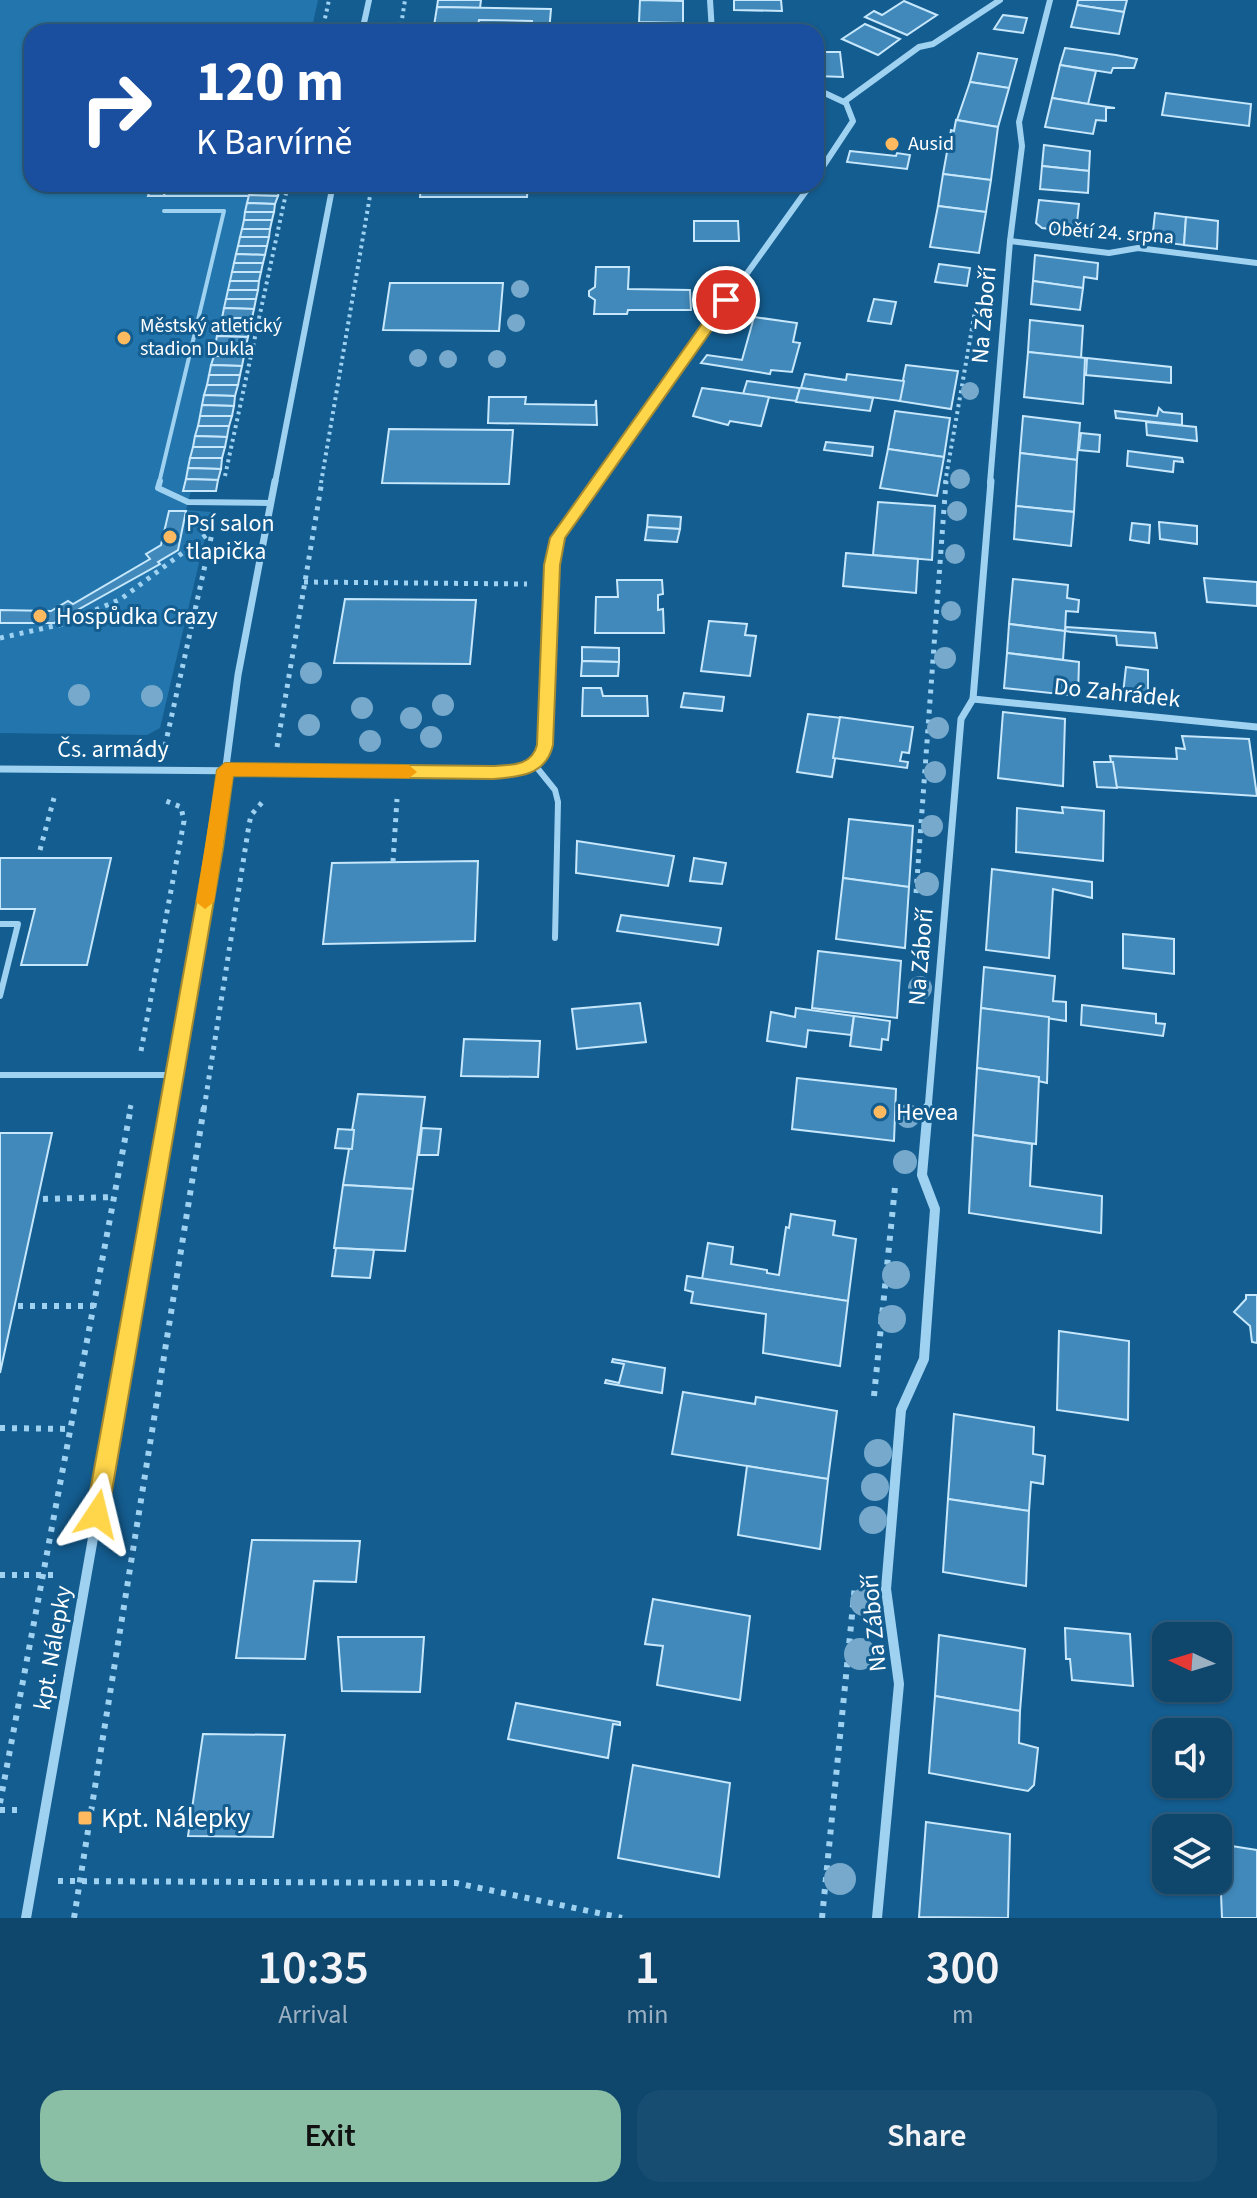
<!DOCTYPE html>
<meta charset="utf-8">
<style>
:root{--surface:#0f466c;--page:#184d72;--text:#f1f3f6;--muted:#9bb1c2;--line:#2f5e7f;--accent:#8abfa5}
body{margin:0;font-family:"Source Sans 3",sans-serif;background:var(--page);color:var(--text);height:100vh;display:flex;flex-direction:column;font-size:30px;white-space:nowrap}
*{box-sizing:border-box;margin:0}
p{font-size:26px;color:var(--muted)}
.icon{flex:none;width:44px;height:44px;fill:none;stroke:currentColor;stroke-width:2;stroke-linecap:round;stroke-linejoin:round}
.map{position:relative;height:1918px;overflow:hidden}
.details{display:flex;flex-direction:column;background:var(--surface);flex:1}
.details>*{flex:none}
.hud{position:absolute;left:24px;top:24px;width:800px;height:168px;border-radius:24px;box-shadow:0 2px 6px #0004,0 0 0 2px var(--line);background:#1a4fa0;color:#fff;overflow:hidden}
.needle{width:52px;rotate:274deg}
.tools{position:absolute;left:1152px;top:1622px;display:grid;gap:16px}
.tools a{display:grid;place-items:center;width:80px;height:80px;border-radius:16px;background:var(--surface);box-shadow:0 2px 6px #0004,0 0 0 2px var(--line);font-size:40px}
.pin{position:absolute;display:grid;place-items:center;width:68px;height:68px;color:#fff;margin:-34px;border:4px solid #fff;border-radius:50%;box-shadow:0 2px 8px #0007}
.me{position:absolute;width:88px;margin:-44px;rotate:10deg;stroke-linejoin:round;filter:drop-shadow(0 0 6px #0008)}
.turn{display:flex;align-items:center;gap:28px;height:168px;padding:0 40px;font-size:36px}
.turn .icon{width:104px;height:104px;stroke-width:2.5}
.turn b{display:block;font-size:56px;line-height:68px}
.eta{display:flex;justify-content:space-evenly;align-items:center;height:136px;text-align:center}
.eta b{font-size:48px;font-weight:600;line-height:56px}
.button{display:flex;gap:16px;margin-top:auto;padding:16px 40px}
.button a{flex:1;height:92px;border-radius:24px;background:var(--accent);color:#111;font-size:32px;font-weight:600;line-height:92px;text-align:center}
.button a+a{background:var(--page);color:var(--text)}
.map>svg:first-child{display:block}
.green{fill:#2376ad}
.building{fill:#4189ba;stroke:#c6e7fc;stroke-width:2}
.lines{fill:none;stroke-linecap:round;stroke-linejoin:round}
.path-far2{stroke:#9fd1f1;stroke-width:4;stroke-dasharray:3 4;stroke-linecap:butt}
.path-far1{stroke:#9fd1f1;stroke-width:5;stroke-dasharray:4 6;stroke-linecap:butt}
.path{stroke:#9fd1f1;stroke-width:6;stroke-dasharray:5 7;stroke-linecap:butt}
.lane-far1{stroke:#9fd1f1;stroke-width:4}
.lane{stroke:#9fd1f1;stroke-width:6}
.street-far2{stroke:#9fd1f1;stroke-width:6}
.street-far1{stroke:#9fd1f1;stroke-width:7}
.street{stroke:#9fd1f1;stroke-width:10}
.tree{fill:#76a9cb}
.route{fill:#ffd54a;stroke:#a68a30;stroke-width:2}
.slow{fill:#f59e0b}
.poi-dot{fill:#ffb95f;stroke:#145d90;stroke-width:3}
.labels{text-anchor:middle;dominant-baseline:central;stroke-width:6;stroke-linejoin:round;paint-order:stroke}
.far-poi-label{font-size:20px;fill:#fff;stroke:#145d90;text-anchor:start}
.far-street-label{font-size:20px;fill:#fff;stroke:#145d90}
.street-label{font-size:24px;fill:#fff;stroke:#145d90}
.poi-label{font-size:24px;fill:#fff;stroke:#145d90;text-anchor:start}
.near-poi-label{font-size:28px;fill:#fff;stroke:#145d90;text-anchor:start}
</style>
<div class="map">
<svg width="1257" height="1918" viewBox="0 0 1257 1918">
<rect width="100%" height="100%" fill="#145d90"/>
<!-- green -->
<polygon class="green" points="0,0 318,0 311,32 32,32 32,184 280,184 216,491 191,491 186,510 211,512 160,728 147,735 0,733"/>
<!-- building -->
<g class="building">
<polygon points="438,0 481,0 480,8 437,7"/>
<polygon points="640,0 683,1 683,23 639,22"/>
<polygon points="734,0 781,0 782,11 734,10"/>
<polygon points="1078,0 1127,0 1124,12 1077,5"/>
<polygon points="904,1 937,15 907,35 865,17 874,11 882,15"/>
<polygon points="1077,5 1124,12 1119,34 1071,27"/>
<polygon points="437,7 551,9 549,32 530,32 532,21 479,20 477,32 433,32"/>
<polygon points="1003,15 1027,18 1023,33 994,29"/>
<polygon points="865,24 900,39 878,55 842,39"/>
<polygon points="816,35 819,52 840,52 843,77 816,76"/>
<polygon points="1065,48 1116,55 1137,59 1134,68 1113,68 1111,73 1060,65"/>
<polygon points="978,53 1017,59 1009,88 970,82"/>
<polygon points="1060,65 1096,71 1088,104 1052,98"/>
<polygon points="970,82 1009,88 998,127 957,120"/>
<polygon points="1166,93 1251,104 1249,126 1162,115"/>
<polygon points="1052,98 1088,104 1115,108 1106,108 1106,121 1096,120 1093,134 1045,127"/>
<polygon points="956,120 998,127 991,180 943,174 951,130 954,131"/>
<polygon points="1044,145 1090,151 1089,171 1042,166"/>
<polygon points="850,151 896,156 897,153 910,155 907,169 847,162"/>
<polygon points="1042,166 1089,171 1088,193 1040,189"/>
<polygon points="943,174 991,180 986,212 938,206"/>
<polygon points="152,184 167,184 164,196 148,196"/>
<polygon points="167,184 280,184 278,196 164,196"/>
<polygon points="421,184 528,184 527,197 420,197"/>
<polygon points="249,195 278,196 275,204 247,203"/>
<polygon points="1039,200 1079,204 1076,232 1042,228 1036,223"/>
<polygon points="247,203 275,204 274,212 245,212"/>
<polygon points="938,206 986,212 979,253 930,247"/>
<polygon points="245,212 274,212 272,220 244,220"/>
<polygon points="1155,213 1186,217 1184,245 1152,241"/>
<polygon points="1186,217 1218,221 1217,249 1184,245"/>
<polygon points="244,220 272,220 270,229 242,229"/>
<polygon points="694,221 738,221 739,241 694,241"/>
<polygon points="242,229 270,229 269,237 240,237"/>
<polygon points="240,237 269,237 267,246 238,246"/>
<polygon points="238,246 267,246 265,255 236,254"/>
<polygon points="236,254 265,255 263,263 234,263"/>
<polygon points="1035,255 1098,263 1097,279 1084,277 1083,288 1033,281"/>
<polygon points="234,263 263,263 261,272 232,272"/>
<polygon points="939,264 970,268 967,286 935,282"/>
<polygon points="596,267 629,267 628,289 690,290 691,310 628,310 627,314 594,314 595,300 589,296 589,291 595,287"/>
<polygon points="232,272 261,272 259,281 230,281"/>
<polygon points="230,281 259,281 258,290 228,290"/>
<polygon points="1033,281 1083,288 1080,310 1031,304"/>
<polygon points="390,283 503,283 499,331 383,330"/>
<polygon points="228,290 258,290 256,299 226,299"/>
<polygon points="226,299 256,299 254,309 224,308"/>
<polygon points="874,299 896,302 891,324 868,321"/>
<polygon points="224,308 254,309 252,318 222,318"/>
<polygon points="754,317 797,323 793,342 800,343 792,372 771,370 770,374 701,363 707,355 742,360"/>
<polygon points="222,318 252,318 250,327 220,327"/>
<polygon points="1030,320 1083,326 1081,358 1028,352"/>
<polygon points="220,327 250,327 248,337 217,336"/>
<polygon points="217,336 248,337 246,346 215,346"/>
<polygon points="215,346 246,346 244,356 214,356"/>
<polygon points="1028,352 1085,358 1083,404 1024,397"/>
<polygon points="214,356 244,356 242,366 211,365"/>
<polygon points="1087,358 1171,367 1171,383 1086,375"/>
<polygon points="211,365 242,366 240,375 209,375"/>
<polygon points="906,365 958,371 951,409 899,401"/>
<polygon points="805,374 846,380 847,374 904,381 900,401 801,388"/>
<polygon points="209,375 240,375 238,385 207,385"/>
<polygon points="747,381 799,388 800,388 796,401 743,394"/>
<polygon points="207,385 238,385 235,396 204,395"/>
<polygon points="702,388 769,397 761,426 730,421 728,425 693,416"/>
<polygon points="800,388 873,398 870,411 796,402"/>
<polygon points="204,395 235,396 234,406 202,405"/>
<polygon points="489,397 526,397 525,404 595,405 596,400 597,425 488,423"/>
<polygon points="202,405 234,406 232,416 200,416"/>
<polygon points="1159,408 1163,412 1182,414 1182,425 1116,418 1115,411 1157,416"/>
<polygon points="895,411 950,418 944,457 888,449"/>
<polygon points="200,416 232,416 229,426 198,426"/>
<polygon points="1023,416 1080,423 1077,460 1020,453"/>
<polygon points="1146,422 1196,427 1197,441 1147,435"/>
<polygon points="198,426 229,426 227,437 195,436"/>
<polygon points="389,429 513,430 509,484 382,483"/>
<polygon points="1081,433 1100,435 1099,452 1079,450"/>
<polygon points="195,436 227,437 225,447 193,447"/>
<polygon points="826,442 873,447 872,456 824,450"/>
<polygon points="193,447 225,447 222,458 190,458"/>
<polygon points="888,449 944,457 937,496 880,488"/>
<polygon points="1128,451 1182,458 1183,462 1174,461 1173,472 1127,466"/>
<polygon points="1020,453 1077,460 1074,512 1016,506"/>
<polygon points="190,458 222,458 221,469 188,468"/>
<polygon points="188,468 221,469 218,480 186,479"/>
<polygon points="186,479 218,480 216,491 183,491"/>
<polygon points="878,502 935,506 932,560 873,555"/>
<polygon points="1016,506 1074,512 1071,546 1014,539"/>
<polygon points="169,511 186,511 178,550 158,562 160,564 54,623 0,623 0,610 51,611 68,601 73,604 150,559 146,554 161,545"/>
<polygon points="648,515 681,517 680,529 647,528"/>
<polygon points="1159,522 1197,526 1197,544 1160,539"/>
<polygon points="1132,523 1150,525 1149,543 1130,540"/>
<polygon points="647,527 680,529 677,542 645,540"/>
<polygon points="846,553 918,559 916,593 843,586"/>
<polygon points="1204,578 1257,582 1257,606 1207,602"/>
<polygon points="1013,579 1068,585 1067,598 1079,600 1078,612 1066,611 1065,631 1009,624"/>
<polygon points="617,580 662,580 663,594 658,595 658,610 663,609 664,633 595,633 596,597 618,597"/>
<polygon points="345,599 476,600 470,664 334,663"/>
<polygon points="709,621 747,624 745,635 756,636 750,676 701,671"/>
<polygon points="1009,624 1065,631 1063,660 1007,653"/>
<polygon points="1066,627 1155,633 1157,648 1117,645 1116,636 1071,632 1065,631"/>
<polygon points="582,647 619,648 619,662 582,661"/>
<polygon points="1007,653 1079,662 1078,696 1004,688"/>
<polygon points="582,661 619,662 618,676 581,676"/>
<polygon points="1126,667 1148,670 1148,697 1123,694"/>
<polygon points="583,688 601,688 603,696 647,696 648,716 582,716"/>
<polygon points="684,693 724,697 722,711 681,707"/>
<polygon points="1003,712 1065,719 1063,786 998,778"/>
<polygon points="808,714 842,718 832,777 797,772"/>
<polygon points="840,717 913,727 909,753 902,752 900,761 908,762 907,768 833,758"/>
<polygon points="1182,736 1249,739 1257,796 1115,787 1110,756 1177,759 1176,748 1185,749"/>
<polygon points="1094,762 1113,762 1117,788 1097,787"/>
<polygon points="1062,807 1104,811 1103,861 1016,852 1017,808 1063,813"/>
<polygon points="849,819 913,826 909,887 843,878"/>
<polygon points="577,841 674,856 668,886 576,873"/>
<polygon points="0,858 111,858 87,965 21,965 35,909 0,909"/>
<polygon points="694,858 726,863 722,884 690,881"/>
<polygon points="478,861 475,941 323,944 332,863"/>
<polygon points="992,869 1092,882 1092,898 1053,889 1049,958 986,950"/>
<polygon points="843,878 909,887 905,948 836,939"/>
<polygon points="621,915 721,928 718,945 617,931"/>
<polygon points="1123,934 1174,939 1174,974 1123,968"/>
<polygon points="818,951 901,961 897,1018 812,1008"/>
<polygon points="984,967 1055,976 1053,1001 1066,1002 1066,1021 981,1008"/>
<polygon points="640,1003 646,1042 577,1049 572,1009"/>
<polygon points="1082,1005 1156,1014 1156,1023 1165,1024 1163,1036 1081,1025"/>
<polygon points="796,1008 854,1016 851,1035 808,1030 806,1047 767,1041 771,1012 795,1017"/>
<polygon points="981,1008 1049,1017 1047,1083 1038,1081 1039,1077 977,1068"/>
<polygon points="854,1016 890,1021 888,1040 882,1039 881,1050 850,1046"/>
<polygon points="464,1039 540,1041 538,1077 461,1076"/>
<polygon points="977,1068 1039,1077 1036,1144 973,1135"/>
<polygon points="797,1078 896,1089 894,1141 792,1129"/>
<polygon points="358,1094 425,1097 413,1189 343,1185"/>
<polygon points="422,1128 441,1129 438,1155 419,1155"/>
<polygon points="338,1129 354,1130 352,1149 335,1148"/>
<polygon points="0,1133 52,1133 0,1373"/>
<polygon points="973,1135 1032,1144 1030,1186 1102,1196 1101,1233 969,1213"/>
<polygon points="343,1185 413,1189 405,1251 334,1248"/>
<polygon points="791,1214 835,1221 833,1235 856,1239 848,1301 702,1279 708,1243 733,1247 731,1264 767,1270 767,1273 779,1275 786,1227 789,1228"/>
<polygon points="336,1248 374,1250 370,1278 332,1276"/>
<polygon points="687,1276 848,1301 840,1366 763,1353 766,1314 691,1303 693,1292 685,1290"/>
<polygon points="1246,1295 1257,1295 1257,1343 1252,1342 1250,1326 1234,1312 1246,1299"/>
<polygon points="1059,1331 1129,1341 1128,1420 1057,1410"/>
<polygon points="613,1359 665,1368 662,1393 605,1383 606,1380 619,1383 624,1364 612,1362"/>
<polygon points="683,1392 755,1404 756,1397 837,1411 828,1479 672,1454"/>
<polygon points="954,1414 1034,1427 1033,1454 1045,1456 1043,1484 1031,1482 1029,1511 948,1499"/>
<polygon points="747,1466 828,1479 820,1549 738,1535"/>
<polygon points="948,1499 1029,1511 1026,1586 943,1572"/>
<polygon points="252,1540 360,1541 356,1582 314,1581 305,1659 236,1658"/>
<polygon points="653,1599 750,1616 740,1700 657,1685 663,1646 645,1644"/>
<polygon points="1065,1628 1130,1634 1133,1686 1072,1680 1070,1659 1066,1659"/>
<polygon points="939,1635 1025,1649 1020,1711 935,1696"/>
<polygon points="338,1637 424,1637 420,1692 342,1691"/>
<polygon points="935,1696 1020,1711 1019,1743 1038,1748 1034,1785 1028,1791 929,1773"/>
<polygon points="516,1703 620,1722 620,1725 613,1724 608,1758 508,1739"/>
<polygon points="203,1734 285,1735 273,1837 188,1836"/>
<polygon points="633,1765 730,1783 719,1877 618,1858"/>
<polygon points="926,1822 1010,1834 1008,1918 919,1917"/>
<polygon points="1219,1844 1257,1850 1257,1918 1222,1918"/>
</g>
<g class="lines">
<!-- path-far2 -->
<g class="path-far2">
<polyline points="322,32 329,0"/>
<polyline points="400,32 405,0"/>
<polyline points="555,184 555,192"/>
<polyline points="225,476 288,184"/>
<polyline points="321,483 372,184"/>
<polyline points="945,483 975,311"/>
</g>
<!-- path-far1 -->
<g class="path-far1">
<polyline points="304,582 527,584"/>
<polyline points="0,638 63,624 121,599 213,530"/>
<polyline points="165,746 213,529"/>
<polyline points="277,747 322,481"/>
<polyline points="40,850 54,798"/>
<polyline points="393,862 397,799"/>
<polyline points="916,893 946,481"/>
<polyline points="141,1051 184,821 181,807 161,799"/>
<polyline points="130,1109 132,1100"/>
<polyline points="204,1109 249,825 251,815 265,799"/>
</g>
<!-- path -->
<g class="path">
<polyline points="43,1199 113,1197"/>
<polyline points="18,1306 94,1306"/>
<polyline points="874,1396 895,1187"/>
<polyline points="0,1428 70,1429"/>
<polyline points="0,1575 59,1575"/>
<polyline points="0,1803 131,1107"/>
<polyline points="0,1810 19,1810"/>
<polyline points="58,1881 456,1883 622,1918"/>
<polyline points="74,1918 204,1107"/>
<polyline points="822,1918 855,1585"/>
</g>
<!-- lane-far1 -->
<polyline class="lane-far1" points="159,483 224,211 164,211"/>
<!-- lane -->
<g class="lane">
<polyline points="160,481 158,488 188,502 271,503"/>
<polyline points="534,764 555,790 558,802 555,938"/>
<polyline points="0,924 18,924 0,996"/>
<polyline points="0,1075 175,1075"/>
</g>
<!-- street-far2 -->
<g class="street-far2">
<polyline points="710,0 712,32"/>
<polyline points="362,32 369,0"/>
<polyline points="816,89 846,103 853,121 816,177"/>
<polyline points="845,101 919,47 933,44 1000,0"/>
<polyline points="1010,241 1109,253 1138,248 1257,263"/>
<polyline points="275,483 333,184"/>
<polyline points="597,483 811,184"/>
<polyline points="990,483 1010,241 1022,146 1019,122 1050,0"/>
</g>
<!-- street-far1 -->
<g class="street-far1">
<polyline points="973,699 1257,727"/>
<path d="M0 769 493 773C516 771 536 769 545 745L552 565 558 538 598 481"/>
<polyline points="168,1109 219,820 238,675 275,481"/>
<polyline points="928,1109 961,719 973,699 991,481"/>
</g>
<!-- street -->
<g class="street">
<polyline points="26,1918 169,1107"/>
<polyline points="877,1918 899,1684 886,1589 901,1410 924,1359 935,1209 922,1175 928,1107"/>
</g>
</g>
<!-- trees -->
<g class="tree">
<circle cx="520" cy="289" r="9"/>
<circle cx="516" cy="323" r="9"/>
<circle cx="418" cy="358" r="9"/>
<circle cx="448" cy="359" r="9"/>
<circle cx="497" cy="359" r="9"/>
<circle cx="970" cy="391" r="9"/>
<circle cx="960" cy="479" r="10"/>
<circle cx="957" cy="511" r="10"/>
<circle cx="955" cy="554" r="10"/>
<circle cx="951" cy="611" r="10"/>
<circle cx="945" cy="658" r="11"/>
<circle cx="311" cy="673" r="11"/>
<circle cx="79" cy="695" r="11"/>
<circle cx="152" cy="696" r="11"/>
<circle cx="443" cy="705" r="11"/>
<circle cx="362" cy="708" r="11"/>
<circle cx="411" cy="718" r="11"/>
<circle cx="309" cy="725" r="11"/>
<circle cx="938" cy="728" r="11"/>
<circle cx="431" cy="737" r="11"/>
<circle cx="370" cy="741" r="11"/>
<circle cx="935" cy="772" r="11"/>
<circle cx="932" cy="826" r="11"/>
<circle cx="927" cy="884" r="12"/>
<circle cx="920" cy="988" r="12"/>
<circle cx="908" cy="1116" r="12"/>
<circle cx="905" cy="1162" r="12"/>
<circle cx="896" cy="1275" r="14"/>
<circle cx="892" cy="1319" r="14"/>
<circle cx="878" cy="1453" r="14"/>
<circle cx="875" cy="1487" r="14"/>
<circle cx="873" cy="1520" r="14"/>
<circle cx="864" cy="1602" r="14"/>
<circle cx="860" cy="1654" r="16"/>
<circle cx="840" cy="1879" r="16"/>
</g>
<!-- route -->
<path class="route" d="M726 296 733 300 565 538 560 565 553 745C546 775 520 777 493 779L233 776 223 848 108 1514 105 1522 97 1525 89 1522 86 1514 206 848 217 770 225 763 493 766C511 765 532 766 537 745L544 565 550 538 721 297Z"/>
<!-- slow -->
<polygon class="slow" points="225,763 409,765 417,772 409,778 233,776 214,902 205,909 196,902 217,770"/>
<!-- markers -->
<g class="poi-dot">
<circle cx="892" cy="144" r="8"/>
<circle cx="124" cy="338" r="8"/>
<circle cx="170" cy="537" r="8"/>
<circle cx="40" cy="616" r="8"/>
<circle cx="880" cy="1112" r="8"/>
<rect x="77" y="1810" width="16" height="16" rx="4"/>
</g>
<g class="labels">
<!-- far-poi labels -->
<g class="far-poi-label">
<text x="908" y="144">Ausid</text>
<text x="140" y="326">Městský atletický<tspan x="140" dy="23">stadion Dukla</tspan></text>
</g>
<!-- far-street labels -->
<g class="far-street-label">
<text transform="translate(1111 233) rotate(4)">Obětí 24. srpna</text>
</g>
<!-- street labels -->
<g class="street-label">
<text transform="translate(984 315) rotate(-85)">Na Záboří</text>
<text transform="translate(1117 693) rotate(6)">Do Zahrádek</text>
<text x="113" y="749">Čs. armády</text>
<text transform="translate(921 957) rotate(-85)">Na Záboří</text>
<text transform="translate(874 1623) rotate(-95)">Na Záboří</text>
<text transform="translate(53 1648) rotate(-80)">kpt. Nálepky</text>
</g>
<!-- poi labels -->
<g class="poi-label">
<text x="186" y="523">Psí salon<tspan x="186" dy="28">tlapička</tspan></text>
<text x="56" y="616">Hospůdka Crazy</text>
<text x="896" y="1112">Hevea</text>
</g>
<!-- near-poi labels -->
<g class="near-poi-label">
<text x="101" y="1818">Kpt. Nálepky</text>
</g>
</g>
</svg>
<div class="tools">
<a><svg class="needle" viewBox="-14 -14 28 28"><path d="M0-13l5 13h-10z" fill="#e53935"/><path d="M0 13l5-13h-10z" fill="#9bb1c2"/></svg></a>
<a><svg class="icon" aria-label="sound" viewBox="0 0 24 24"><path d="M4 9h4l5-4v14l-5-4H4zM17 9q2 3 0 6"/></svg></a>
<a><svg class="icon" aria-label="layers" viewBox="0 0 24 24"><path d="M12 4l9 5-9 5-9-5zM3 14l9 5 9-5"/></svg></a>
</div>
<div class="pin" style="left:726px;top:300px;background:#d93025"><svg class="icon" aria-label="arrive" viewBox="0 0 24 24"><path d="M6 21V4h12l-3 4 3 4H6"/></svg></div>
<svg class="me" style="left:97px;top:1514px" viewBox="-20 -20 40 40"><path d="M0-17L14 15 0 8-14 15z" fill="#ffd54a" stroke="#fff" stroke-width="4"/></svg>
<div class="hud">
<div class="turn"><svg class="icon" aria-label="right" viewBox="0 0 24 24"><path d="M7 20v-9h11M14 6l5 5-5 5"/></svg><div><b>120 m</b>K Barvírně</div></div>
</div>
</div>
<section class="details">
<div class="eta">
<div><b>10:35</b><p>Arrival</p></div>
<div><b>1</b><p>min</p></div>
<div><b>300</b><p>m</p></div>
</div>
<div class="button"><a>Exit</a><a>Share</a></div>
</section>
